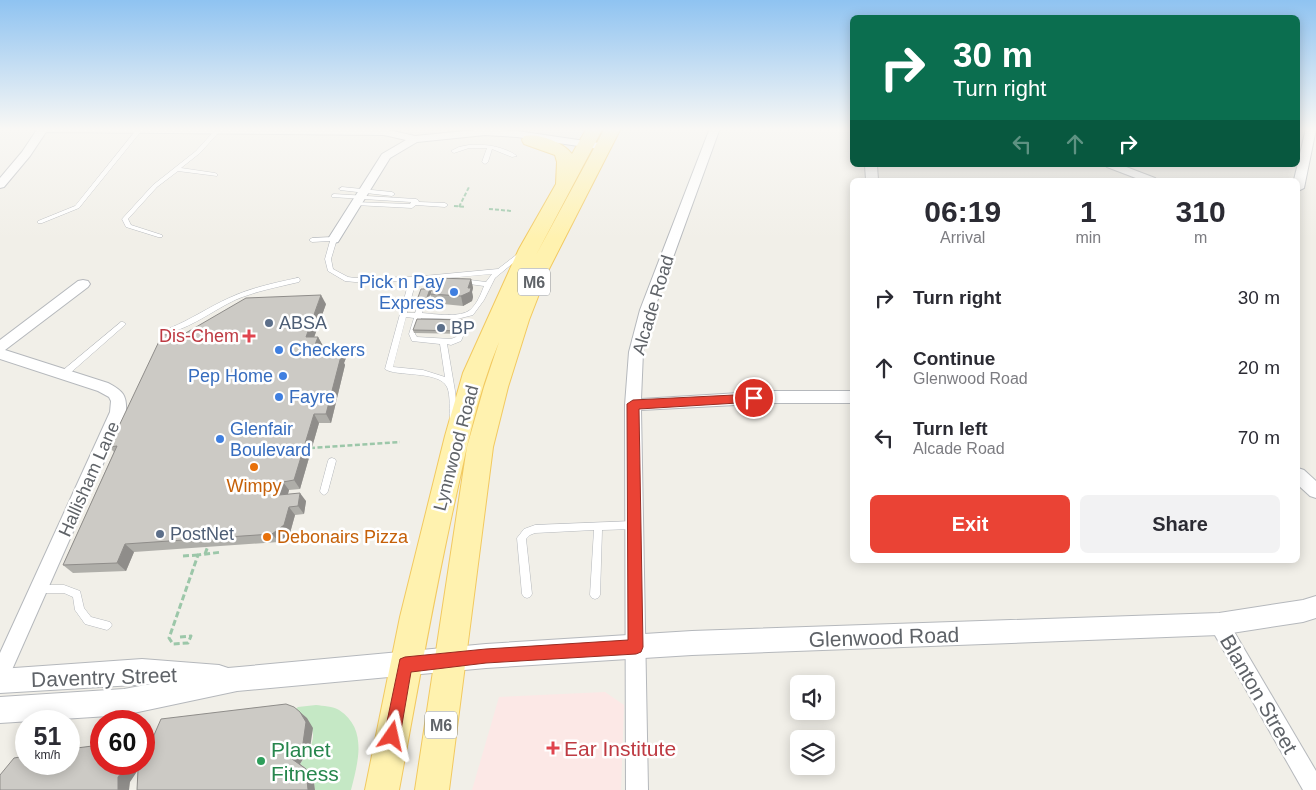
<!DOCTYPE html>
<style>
:root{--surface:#fff;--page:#f2f2f3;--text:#2b2b33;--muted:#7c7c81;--accent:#ea4335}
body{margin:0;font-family:Arial,sans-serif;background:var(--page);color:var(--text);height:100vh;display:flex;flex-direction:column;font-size:19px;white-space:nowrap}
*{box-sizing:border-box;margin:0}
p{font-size:16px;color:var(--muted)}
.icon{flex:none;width:28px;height:28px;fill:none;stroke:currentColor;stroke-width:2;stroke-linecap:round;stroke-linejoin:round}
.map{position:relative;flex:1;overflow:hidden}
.side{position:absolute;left:850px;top:178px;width:450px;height:385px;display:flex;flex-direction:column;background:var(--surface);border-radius:8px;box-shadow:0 2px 12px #0003}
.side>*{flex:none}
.top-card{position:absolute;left:850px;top:15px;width:450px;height:152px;border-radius:8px;box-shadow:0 2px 12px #0003;background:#0b6e4f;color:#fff;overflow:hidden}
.controls{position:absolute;left:790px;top:675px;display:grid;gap:10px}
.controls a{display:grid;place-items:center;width:45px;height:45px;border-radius:8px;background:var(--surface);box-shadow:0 2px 12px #0003;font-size:25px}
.speed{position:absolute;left:15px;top:710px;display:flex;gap:10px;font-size:25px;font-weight:700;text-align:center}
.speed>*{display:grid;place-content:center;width:65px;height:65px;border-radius:50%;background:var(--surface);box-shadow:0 2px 12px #0003;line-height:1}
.speed small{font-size:12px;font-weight:400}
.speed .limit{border:8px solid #d22;background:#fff;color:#111}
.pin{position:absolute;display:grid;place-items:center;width:42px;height:42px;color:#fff;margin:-21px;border:2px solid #fff;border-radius:50%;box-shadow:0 1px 5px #0007}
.me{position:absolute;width:55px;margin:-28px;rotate:11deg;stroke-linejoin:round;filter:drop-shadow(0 0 4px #0008)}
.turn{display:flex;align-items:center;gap:18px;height:105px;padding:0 20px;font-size:22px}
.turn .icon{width:65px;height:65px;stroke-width:2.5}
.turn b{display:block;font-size:35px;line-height:42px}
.lanes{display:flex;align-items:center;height:48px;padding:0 20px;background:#0003;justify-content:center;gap:25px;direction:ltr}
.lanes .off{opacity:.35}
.eta{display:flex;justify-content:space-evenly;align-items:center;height:85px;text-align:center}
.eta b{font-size:30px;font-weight:800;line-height:35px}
.primary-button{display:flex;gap:10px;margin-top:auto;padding:10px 20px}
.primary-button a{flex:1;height:58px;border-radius:8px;background:var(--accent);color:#fff;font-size:20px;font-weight:800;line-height:58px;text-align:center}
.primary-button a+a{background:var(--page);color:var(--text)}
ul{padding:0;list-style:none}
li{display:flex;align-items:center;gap:15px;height:70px;padding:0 20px}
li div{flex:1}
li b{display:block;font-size:19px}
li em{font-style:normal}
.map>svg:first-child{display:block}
.medical{fill:#fce8e6}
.green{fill:#c5e8c5}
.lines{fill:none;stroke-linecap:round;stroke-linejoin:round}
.service-casing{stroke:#b5b8bc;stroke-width:1}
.minor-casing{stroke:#b5b8bc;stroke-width:2}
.tertiary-casing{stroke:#b5b8bc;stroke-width:2}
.primary-casing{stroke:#f2c960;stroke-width:2}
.path-far2{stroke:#9cc7a9;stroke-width:2;stroke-dasharray:4 2;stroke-linecap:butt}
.path-far1{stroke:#9cc7a9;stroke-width:2.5;stroke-dasharray:5 2.5;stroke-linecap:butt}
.path{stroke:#9cc7a9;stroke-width:3;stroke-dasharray:6 3;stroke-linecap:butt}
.service{fill:#fff;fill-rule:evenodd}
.minor{fill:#fff;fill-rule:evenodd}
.tertiary{fill:#fff;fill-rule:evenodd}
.primary{fill:#fff2af;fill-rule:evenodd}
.wall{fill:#afaea9}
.shaded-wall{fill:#8f8d8a}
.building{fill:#cccac5;stroke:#8f8d8a}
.route{fill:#ea4335;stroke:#982c22}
.shop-dot{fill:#3f7fe0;stroke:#fff;stroke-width:2}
.service-dot{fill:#5c6f8a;stroke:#fff;stroke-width:2}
.health-dot{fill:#e0444e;stroke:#fff;stroke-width:2}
.food-dot{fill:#e8710a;stroke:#fff;stroke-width:2}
.leisure-dot{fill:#2e9e5b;stroke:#fff;stroke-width:2}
.labels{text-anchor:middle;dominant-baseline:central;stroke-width:5;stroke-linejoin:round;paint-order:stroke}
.shield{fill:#fff;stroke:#8f9295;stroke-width:1}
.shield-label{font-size:16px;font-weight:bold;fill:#5f6368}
.shop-label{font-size:18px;fill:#366cbe;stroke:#fff;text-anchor:start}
.street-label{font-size:18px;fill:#5f6368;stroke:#fff}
.service-label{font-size:18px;fill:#4e5e75;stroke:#fff;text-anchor:start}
.health-label{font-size:18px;fill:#be3a42;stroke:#fff;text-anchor:end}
.food-label{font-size:18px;fill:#c56008;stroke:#fff}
.near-street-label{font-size:21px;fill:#5f6368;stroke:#fff}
.near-health-label{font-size:21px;fill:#be3a42;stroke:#fff;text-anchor:start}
.near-leisure-label{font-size:21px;fill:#27864d;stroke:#fff;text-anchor:start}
</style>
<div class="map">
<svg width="1316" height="790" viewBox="0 0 1316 790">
<rect width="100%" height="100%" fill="#f1efe8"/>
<!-- medical -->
<polygon class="medical" points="605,692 624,705 621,790 472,790 499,697"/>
<!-- green -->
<path class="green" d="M316 705C323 706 333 706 339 710 368 729 358 762 351 790H315L313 774 300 764C317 741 320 726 293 711L298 707Z"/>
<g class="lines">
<defs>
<g id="service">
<polygon points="137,129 142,130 79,208 42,223 38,223 38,221 75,206"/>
<polygon points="217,129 220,131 219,132 200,153 181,168 215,173 217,174 217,176 178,171 157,187 128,219 131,225 162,235 162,237 158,237 126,227 122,219 153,185 196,151 215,130"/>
<path d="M469 145C485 144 503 146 517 156L512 157 492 149 488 162 485 164 482 162 487 148H469L454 153 451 151 459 147Z"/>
<polygon points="342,187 392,192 395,194 392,196 340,190 339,189"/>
<polygon points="334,194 416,199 418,200 419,202 445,203 448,205 445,207 416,205 412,208 355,205 353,204 353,202 410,204 411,202 332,197 332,195"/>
<path d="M334 237 337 239 331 259 333 269 348 277 355 278 413 277 498 269 520 252H524V254L495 278 484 300 473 315 457 319 421 318 415 334 417 337 451 339 456 337 459 332H461L464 334 461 341 451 345 447 344 455 391 458 422 457 424H451L450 422C449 412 451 395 447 387 439 370 395 377 385 369L409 281 355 282 345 281 328 271 325 259 330 241 312 242 309 240 312 238ZM492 274 486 282 462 279 459 281 462 283 484 286C481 294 477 304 470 310 461 318 434 314 422 313L425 303 422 301 419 303 415 313H407L416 281ZM406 317 414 318 409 334 412 341 440 344 445 377 423 370 393 367Z"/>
<path d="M297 278H299L300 280 299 282C278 287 256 291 235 300 214 310 195 325 172 332L169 330 170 328C190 320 209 307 229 298 250 288 274 283 297 278Z"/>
<polygon points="443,280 446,282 445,284 432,287 427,294 423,294 422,292 428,283"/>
<polygon points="121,322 123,322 126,324 68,375 62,375 61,373 62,371"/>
<polygon points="332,458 335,459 336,461 328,491 327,493 324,495 321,493 320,491 328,461 329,459"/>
<polygon points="634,521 637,522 638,525 637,528 634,529 602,530 600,595 598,598 595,599 592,598 590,595 594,530 535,533 530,535 526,539 532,594 530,597 527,598 524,597 522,594 517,538 524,529 535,525"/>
<polygon points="40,585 64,585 80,591 84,608 91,617 110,622 112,625 110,628 107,630 85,624 75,610 73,597 64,593 40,593 37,592 35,589 37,586"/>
</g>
<g id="minor">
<polygon points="38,128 384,129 415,136 485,129 517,131 599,143 604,146 599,149 517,137 485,135 417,142 390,158 338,242 334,243 328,239 382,154 406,140 384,135 46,132 30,156 4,187 0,188 0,178 22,152"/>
<polygon points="710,128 720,128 654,310 643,352 641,399 774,391 852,391 852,403 774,403 641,410 648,790 626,790 625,405 629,352 640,310"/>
<polygon points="1306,128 1316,129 1304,188 1298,191 1298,180 1294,180"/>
<polygon points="865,165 877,165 878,180 866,180"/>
<polygon points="1105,165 1121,165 1155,178 1157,180 1141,180 1107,167"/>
<path d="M83 280 88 281 90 284 88 287 5 350 108 383C123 391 127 395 126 412L7 681 0 684V653L110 412 111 401 109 397 98 391 0 359V340L78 281Z"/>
<polygon points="1298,468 1304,470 1316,481 1316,498 1310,496 1298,485"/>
<polygon points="1219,615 1226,618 1316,771 1316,790 1303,790 1212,630 1210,624 1212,618"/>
</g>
<polygon id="tertiary" points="1316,596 1316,618 1303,622 1219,635 692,655 486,668 237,691 124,715 0,723 0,697 124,689 151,684 0,693 0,669 142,659 219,665 228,668 486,644 692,631 1219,613 1303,600"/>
<path id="primary" d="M587 128H603L536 255 605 128H621L548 271 529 320 508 387 493 447 449 790H415L467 447 484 387 499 342C476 397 465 456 452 514 432 606 416 698 399 790H365L400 617 445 436 463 373 519 249 556 184 557 162 555 155 524 144 522 140 524 136C539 133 563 142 572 154Z"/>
</defs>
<!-- service casing -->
<use href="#service" class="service-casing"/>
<!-- minor casing -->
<use href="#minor" class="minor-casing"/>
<!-- tertiary casing -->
<use href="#tertiary" class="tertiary-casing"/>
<!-- primary casing -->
<use href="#primary" class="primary-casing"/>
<!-- path-far2 -->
<g class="path-far2">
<polyline points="454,206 466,207"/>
<polyline points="459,207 469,187"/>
<polyline points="489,209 512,211"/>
</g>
<!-- path-far1 -->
<polyline class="path-far1" points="310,448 400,442"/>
<!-- path -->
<g class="path">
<polyline points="205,554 208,546"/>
<polyline points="183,556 198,555"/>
<polyline points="180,637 191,636 188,643 173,644 169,638 198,555 222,552"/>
<polyline points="144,746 147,745 145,756"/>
</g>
<!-- service -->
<use href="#service" class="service"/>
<!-- minor -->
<use href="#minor" class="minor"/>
<!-- tertiary -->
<use href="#tertiary" class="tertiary"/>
<!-- primary -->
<use href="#primary" class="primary"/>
</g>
<!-- wall -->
<g class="wall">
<polygon points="471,279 473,288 472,292 473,297 472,301 463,306 433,303 430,294 427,303 418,303 417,300 430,289 431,291"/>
<polygon points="326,304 314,337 318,337 323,346 321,350 346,358 344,363 345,365 331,423 319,423 300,489 289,490 288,494 306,501 304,514 295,515 290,533 279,542 134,552 126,571 73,573 63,565 114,452 109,447 184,334"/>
<polygon points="469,320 470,324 467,334 414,333 413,330"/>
</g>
<!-- shaded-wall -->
<g class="shaded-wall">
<polygon points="471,279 473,288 472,292 473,297 472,301 463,306 461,296 468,288"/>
<polygon points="430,289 431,292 427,303 426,300"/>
<polygon points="321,295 326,304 311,346 306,337"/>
<polygon points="469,320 470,324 467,334 466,331"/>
<polygon points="318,337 323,346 318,359 313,350"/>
<polygon points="342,349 346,358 344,363 345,365 331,423 326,414 339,356"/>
<polygon points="314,414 319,423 300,489 294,480"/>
<polygon points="283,482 289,490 285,504 279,495"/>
<polygon points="300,493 306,501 304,514 298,506"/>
<polygon points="289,507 295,515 290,533 279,542 272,534"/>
<polygon points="125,544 134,552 126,571 117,563"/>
<polygon points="300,712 307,718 313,728 310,748 300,764 313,774 315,790 308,790 292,759"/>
<polygon points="128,764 135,764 140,767 130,782 129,790 118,790 118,777"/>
</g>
<!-- building -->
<g class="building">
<polygon points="435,278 471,279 468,288 471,288 470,292 461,296 430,294"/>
<polygon points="421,289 430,289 426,300 417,300"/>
<polygon points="321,295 306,337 318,337 313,350 342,349 339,356 341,356 326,414 314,414 294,480 283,482 279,495 300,493 298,506 289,507 284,525 272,534 125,544 117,563 63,565 117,446 109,447 162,335 184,334 246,298"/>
<polygon points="417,319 469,320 466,331 413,330"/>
<polygon points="286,704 294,707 300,712 306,722 303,743 292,759 306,769 308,790 137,790 138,770 141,764 144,764 144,758 161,719"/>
<polygon points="100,745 101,746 101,764 128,764 118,777 118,790 0,790 0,775 14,758 26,756 26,764 69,764 69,749"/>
</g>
<!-- sky -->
<linearGradient id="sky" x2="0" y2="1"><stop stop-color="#8fc3f1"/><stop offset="0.54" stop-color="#f9f8f5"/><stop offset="1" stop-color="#f9f8f5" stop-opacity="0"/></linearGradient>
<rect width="1316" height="239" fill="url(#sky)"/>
<!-- route -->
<polygon class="route" points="754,394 760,398 754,402 639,409 643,647 641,652 636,654 486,663 411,672 400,736 397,742 392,744 386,742 384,736 400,659 405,657 486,649 628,640 627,404 633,400"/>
<!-- markers -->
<g class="shop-dot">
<circle cx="454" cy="292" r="5"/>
<circle cx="279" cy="350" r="5"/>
<circle cx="283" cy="376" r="5"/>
<circle cx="279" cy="397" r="5"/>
<circle cx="220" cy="439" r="5"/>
</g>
<g class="service-dot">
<circle cx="269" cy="323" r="5"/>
<circle cx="441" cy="328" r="5"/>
<circle cx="160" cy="534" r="5"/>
</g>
<g class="health-dot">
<path d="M246.5 328.5h5v5h5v5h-5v5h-5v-5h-5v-5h5z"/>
<path d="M550.5 740.5h5v5h5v5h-5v5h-5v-5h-5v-5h5z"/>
</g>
<g class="food-dot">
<circle cx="254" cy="467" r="5"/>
<circle cx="267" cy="537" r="5"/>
</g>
<circle class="leisure-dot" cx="261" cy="761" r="5"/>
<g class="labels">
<!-- shield labels -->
<g class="shield">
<rect x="518" y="268.5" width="32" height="27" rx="4"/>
<rect x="425" y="711.5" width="32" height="27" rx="4"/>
</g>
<g class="shield-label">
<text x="534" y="282">M6</text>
<text x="441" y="725">M6</text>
</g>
<!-- shop labels -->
<g class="shop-label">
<text x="444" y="282" text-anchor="end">Pick n Pay<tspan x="444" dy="21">Express</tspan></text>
<text x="289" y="350">Checkers</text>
<text x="273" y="376" text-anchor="end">Pep Home</text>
<text x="289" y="397">Fayre</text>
<text x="230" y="429">Glenfair<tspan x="230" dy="21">Boulevard</tspan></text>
</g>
<!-- street labels -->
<g class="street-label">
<text transform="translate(653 305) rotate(-73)">Alcade Road</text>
<text transform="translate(456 448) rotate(-75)">Lynnwood Road</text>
<text transform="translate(89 479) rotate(-66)">Hallisham Lane</text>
</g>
<!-- service labels -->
<g class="service-label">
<text x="279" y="323">ABSA</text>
<text x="451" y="328">BP</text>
<text x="170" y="534">PostNet</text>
</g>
<!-- health labels -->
<g class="health-label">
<text x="239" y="336">Dis-Chem</text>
</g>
<!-- food labels -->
<g class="food-label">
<text x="254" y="486">Wimpy</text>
<text x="277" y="537" text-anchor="start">Debonairs Pizza</text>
</g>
<!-- near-street labels -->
<g class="near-street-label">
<text transform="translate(884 637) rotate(-2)">Glenwood Road</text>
<text transform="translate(104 677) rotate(-2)">Daventry Street</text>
<text transform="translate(1259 694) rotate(60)">Blanton Street</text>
</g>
<!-- near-health labels -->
<g class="near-health-label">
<text x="564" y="748">Ear Institute</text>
</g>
<!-- near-leisure labels -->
<g class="near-leisure-label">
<text x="271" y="749">Planet<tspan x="271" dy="24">Fitness</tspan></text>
</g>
</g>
</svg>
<div class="controls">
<a><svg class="icon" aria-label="sound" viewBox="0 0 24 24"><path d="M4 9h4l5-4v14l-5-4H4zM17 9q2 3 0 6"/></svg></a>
<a><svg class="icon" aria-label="layers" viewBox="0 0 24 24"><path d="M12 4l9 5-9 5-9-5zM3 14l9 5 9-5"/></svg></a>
</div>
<div class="speed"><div>51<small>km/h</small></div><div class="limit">60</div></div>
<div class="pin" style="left:754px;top:398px;background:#d93025"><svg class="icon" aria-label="arrive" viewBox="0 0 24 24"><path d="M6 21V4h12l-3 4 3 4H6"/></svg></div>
<svg class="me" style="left:392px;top:736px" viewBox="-20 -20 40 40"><path d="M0-17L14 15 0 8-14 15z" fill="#ea4335" stroke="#fff" stroke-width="4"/></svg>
<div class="top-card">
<div class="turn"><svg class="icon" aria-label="right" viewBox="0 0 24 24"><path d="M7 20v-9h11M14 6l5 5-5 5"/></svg><div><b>30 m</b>Turn right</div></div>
<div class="lanes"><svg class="icon off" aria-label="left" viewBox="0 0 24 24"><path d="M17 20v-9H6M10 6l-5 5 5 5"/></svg><svg class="icon off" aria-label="ahead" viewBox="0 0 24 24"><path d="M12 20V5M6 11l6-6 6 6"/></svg><svg class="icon" aria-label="right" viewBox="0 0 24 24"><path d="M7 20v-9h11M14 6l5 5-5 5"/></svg></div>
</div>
<section class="side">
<div class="eta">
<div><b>06:19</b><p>Arrival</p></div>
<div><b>1</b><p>min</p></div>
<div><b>310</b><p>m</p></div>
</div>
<ul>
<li><svg class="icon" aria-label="right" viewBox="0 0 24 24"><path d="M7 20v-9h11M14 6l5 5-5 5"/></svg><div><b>Turn right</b></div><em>30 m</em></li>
<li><svg class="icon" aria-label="ahead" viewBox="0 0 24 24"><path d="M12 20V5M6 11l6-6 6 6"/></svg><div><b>Continue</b><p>Glenwood Road</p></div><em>20 m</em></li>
<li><svg class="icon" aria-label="left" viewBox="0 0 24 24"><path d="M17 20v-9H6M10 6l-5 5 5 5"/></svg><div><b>Turn left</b><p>Alcade Road</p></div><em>70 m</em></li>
</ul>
<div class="primary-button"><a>Exit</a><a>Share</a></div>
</section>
</div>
